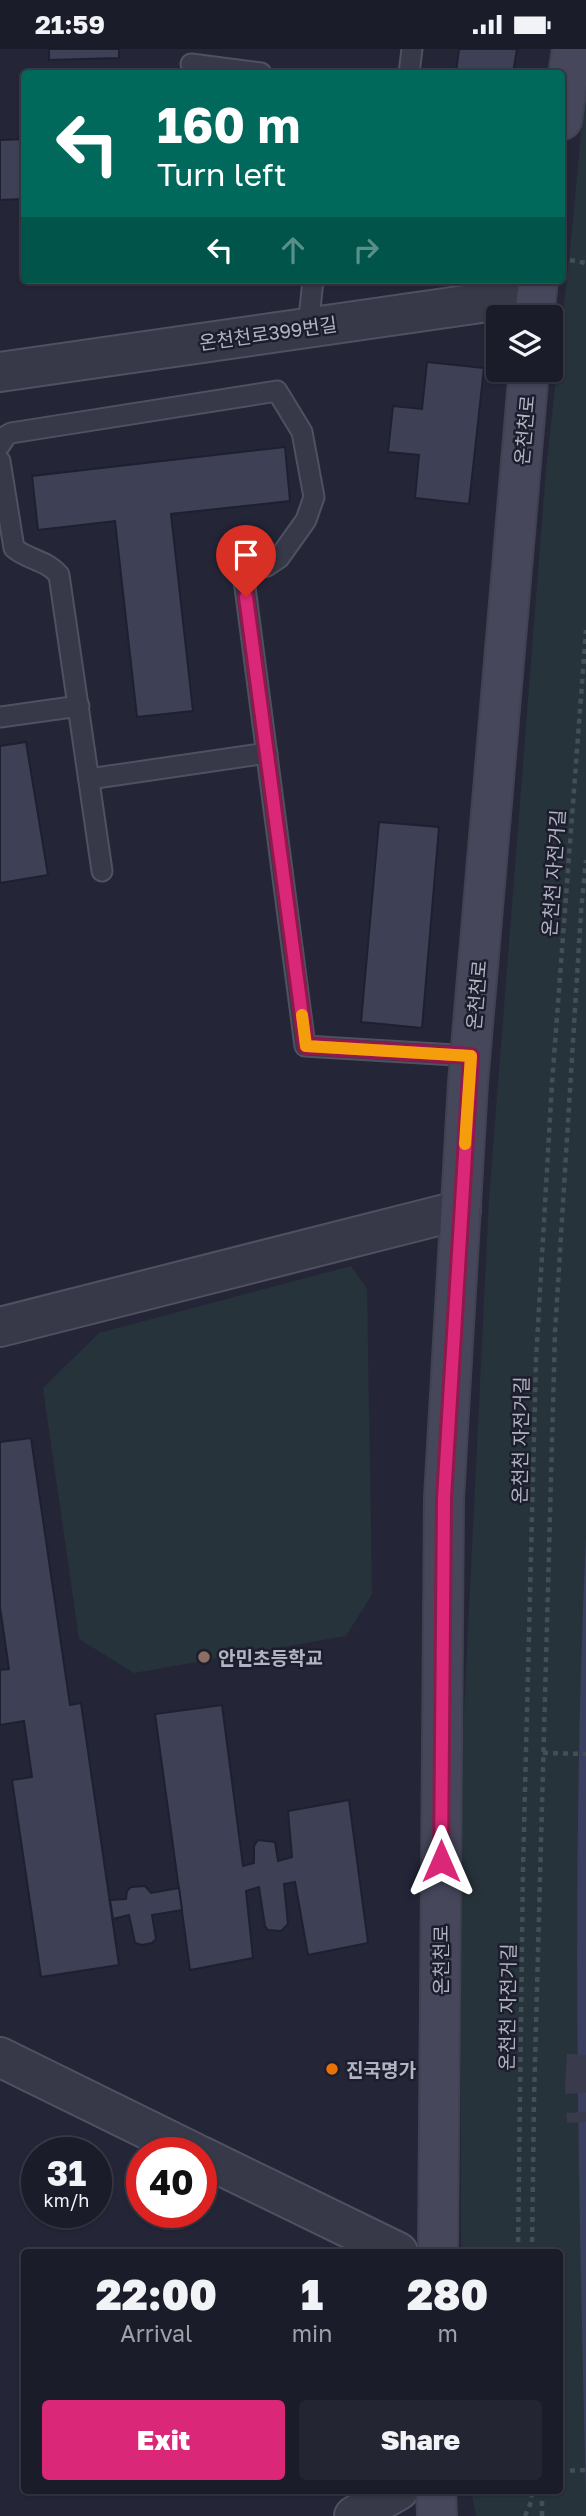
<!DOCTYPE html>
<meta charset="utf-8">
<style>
:root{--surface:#1b1c2a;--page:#242532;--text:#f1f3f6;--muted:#a0a1a8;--line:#393a47;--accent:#db2777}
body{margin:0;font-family:"Golos Text","Noto Sans KR",sans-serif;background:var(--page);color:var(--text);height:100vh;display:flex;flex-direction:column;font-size:26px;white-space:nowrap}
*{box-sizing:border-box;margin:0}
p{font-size:23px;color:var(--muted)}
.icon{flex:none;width:38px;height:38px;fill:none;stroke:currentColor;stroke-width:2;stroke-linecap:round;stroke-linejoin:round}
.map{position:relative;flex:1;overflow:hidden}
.sheet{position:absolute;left:21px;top:2200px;width:542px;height:245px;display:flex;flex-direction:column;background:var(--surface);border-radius:7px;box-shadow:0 2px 5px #0004,0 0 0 2px var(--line)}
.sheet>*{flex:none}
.hud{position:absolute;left:21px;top:21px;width:544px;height:214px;border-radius:7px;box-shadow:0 2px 5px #0004,0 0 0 2px var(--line);background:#00695c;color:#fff;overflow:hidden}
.tools{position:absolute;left:486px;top:256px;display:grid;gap:14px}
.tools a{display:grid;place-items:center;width:77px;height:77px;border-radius:7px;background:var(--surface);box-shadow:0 2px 5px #0004,0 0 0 2px var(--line);font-size:35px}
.speed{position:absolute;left:21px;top:2088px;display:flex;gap:14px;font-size:35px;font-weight:700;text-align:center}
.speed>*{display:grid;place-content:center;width:91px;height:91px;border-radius:50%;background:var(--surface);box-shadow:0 2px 5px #0004,0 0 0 2px var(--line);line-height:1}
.speed small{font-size:18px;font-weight:400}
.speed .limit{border:10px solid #d22;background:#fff;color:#111}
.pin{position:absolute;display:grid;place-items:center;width:60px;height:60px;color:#fff;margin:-72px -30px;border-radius:50% 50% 50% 0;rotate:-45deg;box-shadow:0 0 7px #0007}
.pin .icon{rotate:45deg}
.me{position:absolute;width:77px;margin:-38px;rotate:0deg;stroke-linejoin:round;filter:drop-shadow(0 0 5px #0008)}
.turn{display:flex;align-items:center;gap:24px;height:147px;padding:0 21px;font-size:32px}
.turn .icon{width:91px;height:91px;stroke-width:2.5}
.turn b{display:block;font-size:49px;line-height:60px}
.lanes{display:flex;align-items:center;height:66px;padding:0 21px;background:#0003;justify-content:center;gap:35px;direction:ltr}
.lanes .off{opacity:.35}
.eta{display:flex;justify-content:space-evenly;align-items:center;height:119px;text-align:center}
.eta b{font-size:42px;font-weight:800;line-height:49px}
.cta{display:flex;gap:14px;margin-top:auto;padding:14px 21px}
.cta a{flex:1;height:80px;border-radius:7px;background:var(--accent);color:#fff;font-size:28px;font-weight:800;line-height:80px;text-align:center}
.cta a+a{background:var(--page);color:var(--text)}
.status{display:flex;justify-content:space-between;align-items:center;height:49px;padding:0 35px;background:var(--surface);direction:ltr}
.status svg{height:19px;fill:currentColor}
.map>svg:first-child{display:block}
.green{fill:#27333a}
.water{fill:#3b3f5f}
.building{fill:#3e4055;stroke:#1e202f;stroke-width:2}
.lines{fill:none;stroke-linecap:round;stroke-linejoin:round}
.highway-tunnel{stroke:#393b4d;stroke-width:38;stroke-dasharray:38 19;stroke-linecap:butt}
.lane-casing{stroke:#4f5160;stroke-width:23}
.street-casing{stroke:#4f5160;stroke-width:42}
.secondary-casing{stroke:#404251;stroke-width:42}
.path{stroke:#434e56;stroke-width:4.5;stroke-dasharray:5 5;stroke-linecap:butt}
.lane{stroke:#373948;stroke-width:19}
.street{stroke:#373948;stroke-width:38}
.secondary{stroke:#46475b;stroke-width:38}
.route-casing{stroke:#8e194d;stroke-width:18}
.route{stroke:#db2777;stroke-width:12}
.slow{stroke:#f59e0b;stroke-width:12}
.education-dot{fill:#8d6e63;stroke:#1d1e2d;stroke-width:2.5}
.food-dot{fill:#e8710a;stroke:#1d1e2d;stroke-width:2.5}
.labels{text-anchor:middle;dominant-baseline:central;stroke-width:5;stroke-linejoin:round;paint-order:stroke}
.street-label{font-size:19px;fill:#b2b4c4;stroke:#1d1e2d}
.poi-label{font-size:19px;font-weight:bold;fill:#b2b4c4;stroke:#1d1e2d;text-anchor:start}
</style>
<div class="status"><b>21:59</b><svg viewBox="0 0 49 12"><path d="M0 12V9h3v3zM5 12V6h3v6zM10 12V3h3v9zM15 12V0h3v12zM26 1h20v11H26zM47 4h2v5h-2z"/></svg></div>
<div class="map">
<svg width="586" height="2467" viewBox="0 0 586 2467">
<rect width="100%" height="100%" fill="#242638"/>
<!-- green -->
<g class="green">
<polygon points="586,30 586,2467 476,2467 471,2441 560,2441 560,2203 461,2203 460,1745 489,1150 546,421 572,182"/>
<polygon points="351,1217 367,1240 372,1545 346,1587 134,1624 79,1590 43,1339 99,1284"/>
</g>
<!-- water -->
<path class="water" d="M586 1488V2449C578 2129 571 1808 586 1488Z"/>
<!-- building -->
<g class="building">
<polygon points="49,0 119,0 119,9 49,11"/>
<polygon points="459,0 517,0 513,24 456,24"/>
<polygon points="24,90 24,150 0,151 0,91"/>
<polygon points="427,313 484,319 469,455 415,449 419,406 388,403 393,357 422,360"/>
<polygon points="285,398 290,452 171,465 193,662 137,668 115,472 38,481 32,427"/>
<polygon points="26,693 48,826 0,834 0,697"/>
<polygon points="379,773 439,778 422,979 361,973"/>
<polygon points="31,1389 70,1656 81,1654 119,1916 41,1928 12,1731 32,1728 24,1672 0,1676 0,1621 9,1620 0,1558 0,1393"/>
<polygon points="222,1656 243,1817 254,1814 254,1797 258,1791 275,1793 278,1812 292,1808 288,1762 349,1751 368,1894 308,1906 295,1833 284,1835 288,1875 281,1882 268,1881 265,1877 259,1838 246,1842 253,1909 190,1921 155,1665"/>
<polygon points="145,1837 151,1844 179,1839 182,1861 152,1866 156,1890 152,1894 142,1896 135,1894 129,1866 113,1870 110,1851 126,1850 127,1842 131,1838"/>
</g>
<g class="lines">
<!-- highway-tunnel -->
<polyline class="highway-tunnel" points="586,2006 584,2038 586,2073"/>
<defs>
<g id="lane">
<polyline points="191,15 261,24"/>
<polyline points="409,24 412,0"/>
<polyline points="308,279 313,231"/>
<polyline points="0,396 6,387 11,384 277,342 302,383 314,448 306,471 279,509 267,517 243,523 305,997 471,1007"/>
<path d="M0 412 14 499C28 511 47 511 59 526L102 822"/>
<polyline points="0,668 79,657"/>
<polyline points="89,730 267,704"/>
</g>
<g id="street">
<polyline points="0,323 536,246"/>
<polyline points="0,1278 461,1161"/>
<polyline points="0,2008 195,2104"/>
<polyline points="201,2107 398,2203"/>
<polyline points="354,2467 399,2441"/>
</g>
<g id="secondary">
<polyline points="562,71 572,0"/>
<polyline points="534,268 538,231"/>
<polyline points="438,2203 444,1449 468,1034 529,320"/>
<polyline points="436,2441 437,2467"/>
</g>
</defs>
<!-- lane casing -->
<use href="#lane" class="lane-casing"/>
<!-- street casing -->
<use href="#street" class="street-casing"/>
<!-- secondary casing -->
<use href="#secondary" class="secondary-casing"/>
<!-- path -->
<g class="path">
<polyline points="570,211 586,214"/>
<polyline points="543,1704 586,1705"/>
<polyline points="518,2203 523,1819 536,1311 552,1034 586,581"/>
<polyline points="532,2203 534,2049 555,1283 581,863 586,811"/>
<polyline points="560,2422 586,2421"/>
<polyline points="525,2467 532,2451 531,2441"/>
<polyline points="542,2467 542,2441"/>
</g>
<!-- lane -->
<use href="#lane" class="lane"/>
<!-- street -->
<use href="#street" class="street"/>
<!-- secondary -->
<use href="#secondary" class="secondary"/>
</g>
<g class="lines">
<defs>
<polyline id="route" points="246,548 306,997 471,1007 444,1449 441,1812"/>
</defs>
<!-- route casing -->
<use href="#route" class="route-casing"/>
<!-- route -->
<use href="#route" class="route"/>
<!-- slow -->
<polyline class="slow" points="302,966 306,997 471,1007 465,1095"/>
</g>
<!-- markers -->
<circle class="education-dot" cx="204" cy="1608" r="7"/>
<circle class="food-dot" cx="332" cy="2020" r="7"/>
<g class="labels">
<!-- street labels -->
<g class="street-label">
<text transform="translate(268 284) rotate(-8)">온천천로399번길</text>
<text transform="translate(524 381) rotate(-85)">온천천로</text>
<text transform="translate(553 824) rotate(-86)">온천천 자전거길</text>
<text transform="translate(476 946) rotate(-85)">온천천로</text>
<text transform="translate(520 1391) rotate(-89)">온천천 자전거길</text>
<text transform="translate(440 1911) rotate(-90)">온천천로</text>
<text transform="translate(507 1958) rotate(-89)">온천천 자전거길</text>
</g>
<!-- poi labels -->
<g class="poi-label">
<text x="218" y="1608">안민초등학교</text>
<text x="346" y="2020">진국명가</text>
</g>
</g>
</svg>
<div class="tools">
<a><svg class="icon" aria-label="layers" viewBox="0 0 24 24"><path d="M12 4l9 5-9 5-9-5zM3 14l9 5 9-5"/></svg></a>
</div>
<div class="speed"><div>31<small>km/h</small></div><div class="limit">40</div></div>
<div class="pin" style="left:246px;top:548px;background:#d93025"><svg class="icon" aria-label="arrive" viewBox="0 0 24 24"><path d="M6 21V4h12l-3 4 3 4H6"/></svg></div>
<svg class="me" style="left:441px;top:1812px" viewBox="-20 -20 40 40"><path d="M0-17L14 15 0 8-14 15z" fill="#db2777" stroke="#fff" stroke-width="4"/></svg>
<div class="hud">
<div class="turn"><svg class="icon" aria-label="left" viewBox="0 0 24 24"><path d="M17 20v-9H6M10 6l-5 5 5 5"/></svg><div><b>160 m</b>Turn left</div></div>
<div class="lanes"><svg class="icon" aria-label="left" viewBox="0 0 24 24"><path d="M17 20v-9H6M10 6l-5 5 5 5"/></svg><svg class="icon off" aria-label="ahead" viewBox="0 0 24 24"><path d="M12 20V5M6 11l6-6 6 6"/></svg><svg class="icon off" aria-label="right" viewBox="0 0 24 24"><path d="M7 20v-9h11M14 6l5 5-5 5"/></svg></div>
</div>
<section class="sheet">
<div class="eta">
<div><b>22:00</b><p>Arrival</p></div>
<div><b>1</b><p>min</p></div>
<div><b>280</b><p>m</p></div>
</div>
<div class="cta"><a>Exit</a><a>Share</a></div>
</section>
</div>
